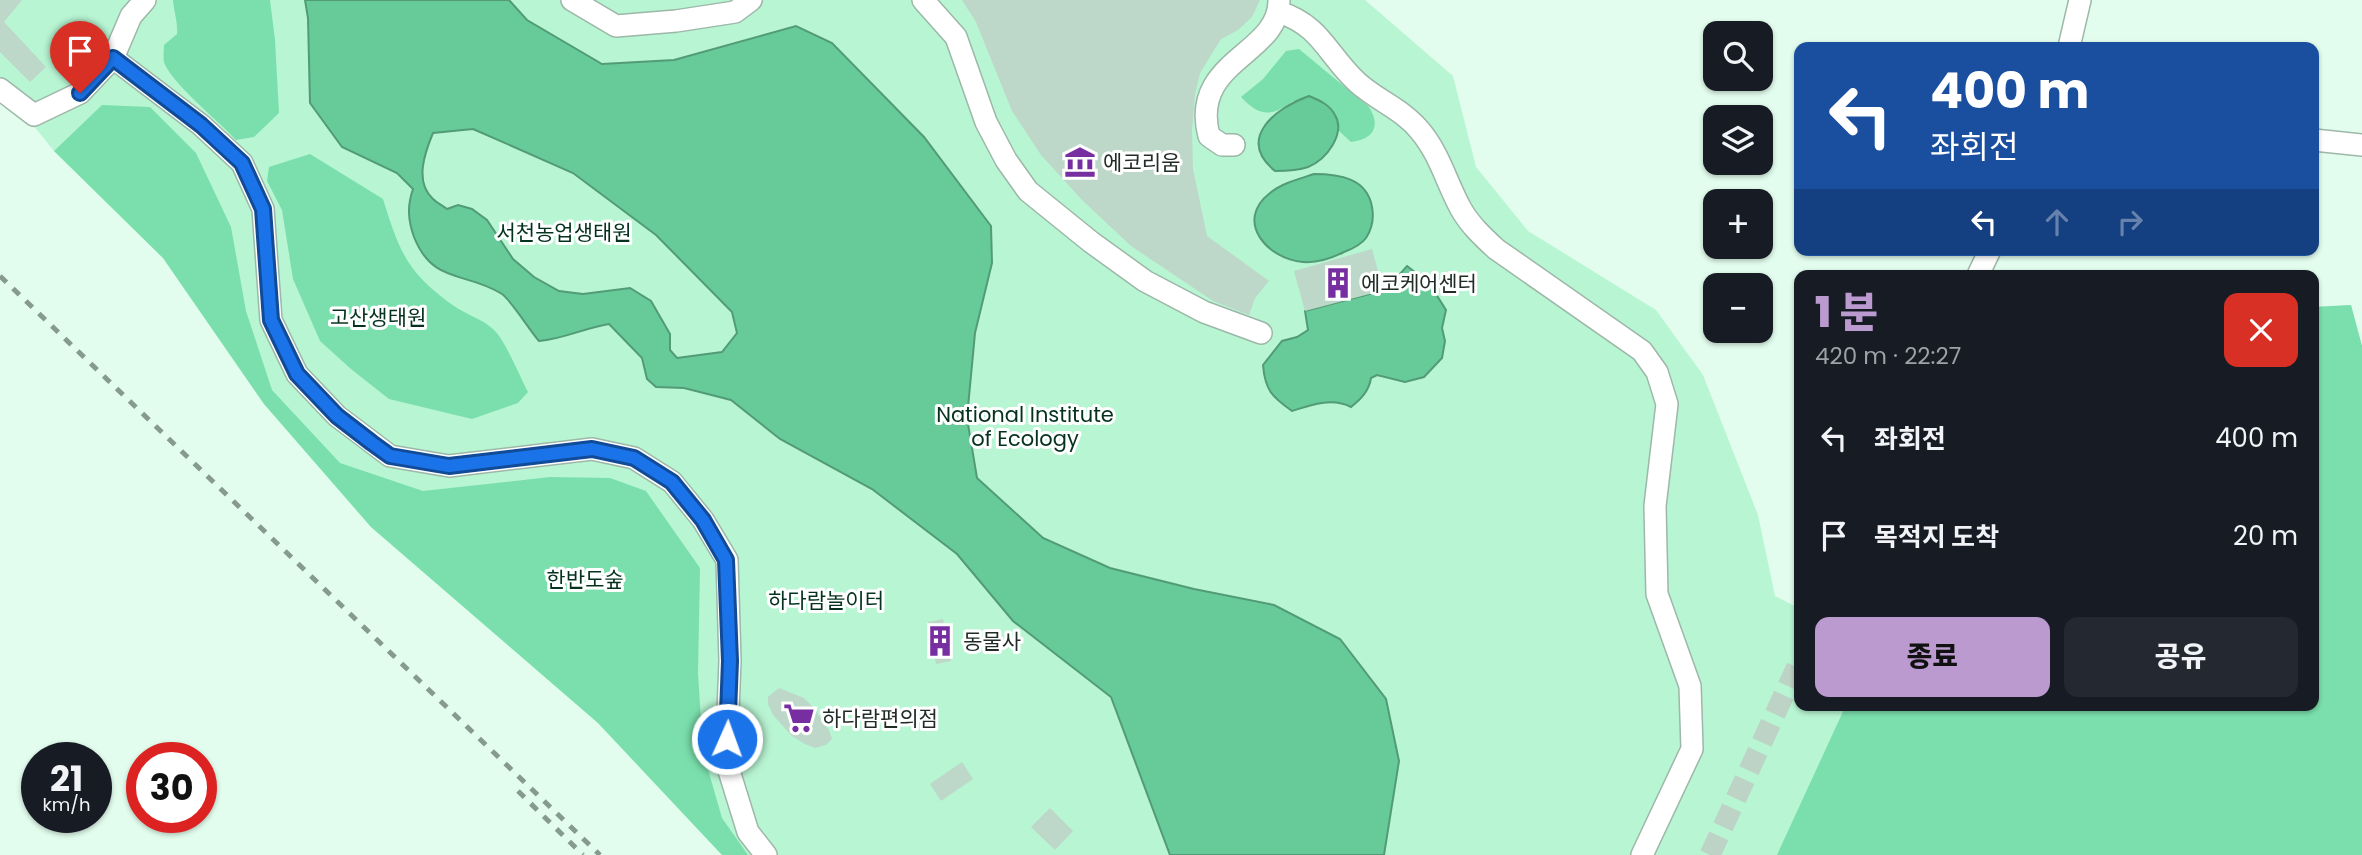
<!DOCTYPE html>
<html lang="ko">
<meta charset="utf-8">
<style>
:root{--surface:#171b24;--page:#242831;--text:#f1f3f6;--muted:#9ea1a6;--accent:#ba9acf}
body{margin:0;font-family:Poppins,"Noto Sans KR",sans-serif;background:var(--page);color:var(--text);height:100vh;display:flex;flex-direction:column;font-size:26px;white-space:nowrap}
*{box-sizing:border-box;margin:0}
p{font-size:23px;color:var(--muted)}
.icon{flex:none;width:38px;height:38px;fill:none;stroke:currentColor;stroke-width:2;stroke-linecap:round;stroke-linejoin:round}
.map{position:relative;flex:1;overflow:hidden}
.panel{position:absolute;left:1794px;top:270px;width:525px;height:441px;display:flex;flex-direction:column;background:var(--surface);border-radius:14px;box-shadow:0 2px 5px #0004}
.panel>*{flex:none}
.top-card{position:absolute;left:1794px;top:42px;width:525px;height:214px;border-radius:14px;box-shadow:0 2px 5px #0004;background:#1a4fa0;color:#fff;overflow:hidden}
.controls{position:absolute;left:1703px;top:21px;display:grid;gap:14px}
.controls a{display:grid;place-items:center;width:70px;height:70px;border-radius:14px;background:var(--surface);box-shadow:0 2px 5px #0004;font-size:35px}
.speed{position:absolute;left:21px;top:742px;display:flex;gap:14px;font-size:35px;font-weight:700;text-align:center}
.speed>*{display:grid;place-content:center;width:91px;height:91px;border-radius:50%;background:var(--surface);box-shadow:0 2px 5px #0004;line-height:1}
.speed small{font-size:18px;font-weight:400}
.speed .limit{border:10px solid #d22;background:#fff;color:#111}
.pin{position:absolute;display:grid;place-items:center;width:60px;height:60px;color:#fff;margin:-72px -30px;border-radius:50% 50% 50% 0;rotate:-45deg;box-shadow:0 0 7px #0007}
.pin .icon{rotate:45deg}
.me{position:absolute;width:77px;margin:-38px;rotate:2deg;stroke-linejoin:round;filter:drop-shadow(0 0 5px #0008)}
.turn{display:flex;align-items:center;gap:24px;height:147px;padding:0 21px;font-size:32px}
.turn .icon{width:91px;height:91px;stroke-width:2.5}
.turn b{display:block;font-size:49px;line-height:60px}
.lanes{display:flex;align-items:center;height:66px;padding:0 21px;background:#0003;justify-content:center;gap:35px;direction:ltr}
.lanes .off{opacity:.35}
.round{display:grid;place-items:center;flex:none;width:74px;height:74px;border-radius:14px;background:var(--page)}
.head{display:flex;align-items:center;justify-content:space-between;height:119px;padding:0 21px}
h1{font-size:42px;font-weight:800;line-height:52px;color:var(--accent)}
.cta{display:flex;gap:14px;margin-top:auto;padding:14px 21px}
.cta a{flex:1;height:80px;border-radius:14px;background:var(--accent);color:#111;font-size:28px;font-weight:800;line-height:80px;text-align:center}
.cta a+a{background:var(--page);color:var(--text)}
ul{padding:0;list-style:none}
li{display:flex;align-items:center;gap:21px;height:98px;padding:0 21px}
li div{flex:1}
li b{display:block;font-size:26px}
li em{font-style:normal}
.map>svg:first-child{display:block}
.green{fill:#b8f5d3}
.forest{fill:#7adfac}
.water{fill:#66cb99;stroke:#529b76;stroke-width:2;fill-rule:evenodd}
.building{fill:#bdd7c8}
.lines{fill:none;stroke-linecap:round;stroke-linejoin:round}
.minor-tunnel{stroke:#bcd3c5;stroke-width:21;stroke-dasharray:21 10;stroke-linecap:butt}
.minor-casing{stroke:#9db7a8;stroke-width:24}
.minor{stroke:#fff;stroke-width:21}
.rail{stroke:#879a8e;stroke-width:5;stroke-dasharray:9 9;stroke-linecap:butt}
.route-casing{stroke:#114b97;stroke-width:18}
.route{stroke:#1a73e8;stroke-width:12}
.labels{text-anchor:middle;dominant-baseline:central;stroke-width:6;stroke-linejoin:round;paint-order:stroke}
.poi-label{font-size:21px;fill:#222c26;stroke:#fff;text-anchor:start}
.park-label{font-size:21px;fill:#04321f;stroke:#fff}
</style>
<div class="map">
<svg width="2362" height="855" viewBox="0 0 2362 855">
<rect width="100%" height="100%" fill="#e2fded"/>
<!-- green -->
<polygon class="green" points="0,0 1365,0 1453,76 1476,167 1528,231 1656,310 1703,375 1758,515 1775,596 1799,608 1799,705 2314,705 2314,307 2351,305 2362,346 2362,855 722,855 598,723 371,527 264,404 163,258 54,151 0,84"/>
<!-- forest -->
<g class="forest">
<path d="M173 0H270L275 40 279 113 254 137 236 140C220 122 170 82 164 62 163 57 164 49 164 45L177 34C178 23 174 12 173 0Z"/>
<path d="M1299 49 1369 107C1381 126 1374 139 1351 142L1339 131 1335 115 1293 101C1271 117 1260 117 1241 97L1263 79 1286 51Z"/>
<polygon points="102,105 150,107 196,153 231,227 246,311 272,390 340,463 423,491 550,477 610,478 646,491 700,568 698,673 703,752 722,818 748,855 722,855 598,723 371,527 264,404 163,258 54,151"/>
<path d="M310 154 383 199C400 254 408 274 457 308 468 315 484 320 494 330 505 340 520 377 528 392L518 403 472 419 389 399 351 369 320 341 293 279 282 210 267 181 269 167Z"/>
<polygon points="2351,305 2362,346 2362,855 1777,855 1846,705 2314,705 2314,307"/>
</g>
<!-- water -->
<g class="water">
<path d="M305 0H509L527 20 602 64 674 60 796 26 832 43 924 137 991 226 992 263 975 333 967 418 977 478 1043 538 1110 568 1194 589 1274 605 1340 639 1386 699 1399 761 1384 855H1170L1111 697 1013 621 957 554 872 489 780 439 731 400 684 388 656 387 647 379 642 358 609 324C584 328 564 339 539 341 530 331 511 300 502 294 466 271 433 285 414 237 408 220 407 206 413 189L397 173 342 147 310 103 308 18ZM473 129 573 173 656 235 732 312 737 333 722 352 677 358 670 350V334L651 301 630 288 583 294 559 291 534 277 513 259 487 220 472 209 458 205 447 209C442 205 437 203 433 199 414 182 425 152 433 133Z"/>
<path d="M1309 96C1319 100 1330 105 1335 115 1346 134 1326 160 1308 167 1297 171 1286 171 1275 171 1236 139 1275 108 1309 96Z"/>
<path d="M1314 174C1339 174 1367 178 1372 207 1374 218 1372 229 1366 238 1361 245 1352 249 1344 252 1332 258 1316 263 1303 262 1267 259 1234 221 1270 193 1282 183 1299 179 1314 174Z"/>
<path d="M1407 266 1429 283 1446 310 1442 328 1445 341 1442 358 1424 377 1405 382 1377 375 1371 378C1369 391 1361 399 1351 407 1332 397 1311 405 1292 411 1272 397 1265 390 1263 365L1282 341 1297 337 1308 330 1305 311 1377 292 1392 283Z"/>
</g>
<!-- building -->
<g class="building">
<polygon points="0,0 22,0 4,22 46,67 30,82 0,52"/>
<polygon points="962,0 1260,0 1252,17 1238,30 1221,39 1200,73 1195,95 1192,131 1193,169 1207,236 1269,281 1255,298 1249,315 1213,301 1131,246 1082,200 1041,155 1012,111 976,22"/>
<polygon points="1372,249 1379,275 1377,292 1305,311 1294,271"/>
<polygon points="943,619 951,661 936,664 928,622"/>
<polygon points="779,688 804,698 813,707 829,730 832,739 826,745 815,748 805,744 792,736 773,715 768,704 768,697"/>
<polygon points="962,762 973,779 941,801 930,784"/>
<polygon points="1050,808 1073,831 1055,850 1031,827"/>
</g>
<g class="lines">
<!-- minor-tunnel -->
<polyline class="minor-tunnel" points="1710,855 1799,662"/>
<defs>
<g id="minor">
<polyline points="572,0 616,26 676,21 735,12 751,0"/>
<polyline points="923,0 956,37 986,122 1006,160 1028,191 1091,242 1145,281 1204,312 1261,333"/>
<path d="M1279 12C1322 26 1327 55 1358 83 1378 101 1404 110 1421 132 1440 155 1447 184 1461 209 1470 225 1483 237 1496 249L1642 351 1657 372 1667 404 1655 506 1657 594 1690 686 1692 749 1642 855"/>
<polyline points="2069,47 2080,0"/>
<polyline points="113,58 131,16 145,0"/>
<polyline points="0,89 34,115 80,93 113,58 201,125 242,163 263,209 271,320 297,374 337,416 390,456 449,466 592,449 634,458 672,482 703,520 727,560 730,661 726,761 748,832 766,855"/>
<polyline points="2314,140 2362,145"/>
<path d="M1234 145H1222L1209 136C1189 60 1280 55 1279 0"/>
<polyline points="1978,275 1990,250"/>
</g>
</defs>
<!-- minor casing -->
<use href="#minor" class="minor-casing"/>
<!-- minor -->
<use href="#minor" class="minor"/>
<!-- rail -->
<g class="rail">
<polyline points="0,276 600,855"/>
<polyline points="518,791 583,855"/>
</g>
</g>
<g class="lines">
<defs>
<polyline id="route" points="80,93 113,58 201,125 242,163 263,209 271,320 297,374 337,416 372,443 390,456 449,466 592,449 634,458 672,482 703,520 726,560 730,661 727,739"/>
</defs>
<!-- route casing -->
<use href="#route" class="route-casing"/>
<!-- route -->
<use href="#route" class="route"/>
</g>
<!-- icons -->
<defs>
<symbol id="museum-bare" viewBox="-9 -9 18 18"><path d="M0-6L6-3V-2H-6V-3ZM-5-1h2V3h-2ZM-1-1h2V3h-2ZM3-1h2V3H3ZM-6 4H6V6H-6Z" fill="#772ea0" stroke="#fff" stroke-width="2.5" paint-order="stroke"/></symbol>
<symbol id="building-bare" viewBox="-9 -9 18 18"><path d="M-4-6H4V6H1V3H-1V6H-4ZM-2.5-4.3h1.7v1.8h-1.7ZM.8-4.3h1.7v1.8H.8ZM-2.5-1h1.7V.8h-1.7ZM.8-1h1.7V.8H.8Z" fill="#772ea0" stroke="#fff" stroke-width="2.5" paint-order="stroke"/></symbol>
<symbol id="supermarket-bare" viewBox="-9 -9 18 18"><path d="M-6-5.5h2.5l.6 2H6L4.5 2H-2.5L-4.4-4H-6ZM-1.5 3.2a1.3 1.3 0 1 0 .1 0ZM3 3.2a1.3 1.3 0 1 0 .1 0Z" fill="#772ea0" stroke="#fff" stroke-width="2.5" paint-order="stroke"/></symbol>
</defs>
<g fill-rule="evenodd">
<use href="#museum-bare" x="1058" y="140" width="44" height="44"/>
<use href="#building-bare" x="1316" y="261" width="44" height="44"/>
<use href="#building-bare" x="918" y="619" width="44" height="44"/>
<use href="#supermarket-bare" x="777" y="696" width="44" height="44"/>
</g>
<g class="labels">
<!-- poi labels -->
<g class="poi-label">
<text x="1103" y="162">에코리움</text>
<text x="1361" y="283">에코케어센터</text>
<text x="963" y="641">동물사</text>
<text x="822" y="718">하다람편의점</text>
</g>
<!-- park labels -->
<g class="park-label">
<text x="564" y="232">서천농업생태원</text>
<text x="378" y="317">고산생태원</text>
<text x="1025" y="414">National Institute<tspan x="1025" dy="24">of Ecology</tspan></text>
<text x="585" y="579">한반도숲</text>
<text x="826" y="600">하다람놀이터</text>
</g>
</g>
</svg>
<div class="controls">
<a><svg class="icon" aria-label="search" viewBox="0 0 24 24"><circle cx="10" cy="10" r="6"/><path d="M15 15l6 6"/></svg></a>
<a><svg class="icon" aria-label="layers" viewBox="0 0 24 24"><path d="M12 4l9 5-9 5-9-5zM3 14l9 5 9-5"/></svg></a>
<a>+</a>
<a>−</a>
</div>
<div class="speed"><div>21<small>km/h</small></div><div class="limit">30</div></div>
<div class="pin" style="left:80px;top:93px;background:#d93025"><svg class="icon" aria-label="arrive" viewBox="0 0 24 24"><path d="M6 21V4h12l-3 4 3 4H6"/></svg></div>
<svg class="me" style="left:727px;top:739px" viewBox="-20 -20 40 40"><circle r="17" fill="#1a73e8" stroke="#fff" stroke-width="3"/><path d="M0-11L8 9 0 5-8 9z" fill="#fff"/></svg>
<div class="top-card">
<div class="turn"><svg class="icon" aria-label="left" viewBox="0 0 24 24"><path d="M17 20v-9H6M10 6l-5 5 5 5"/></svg><div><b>400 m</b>좌회전</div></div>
<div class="lanes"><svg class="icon" aria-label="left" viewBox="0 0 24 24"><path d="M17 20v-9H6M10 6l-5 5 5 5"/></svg><svg class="icon off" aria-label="ahead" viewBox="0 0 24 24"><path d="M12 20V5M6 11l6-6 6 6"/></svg><svg class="icon off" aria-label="right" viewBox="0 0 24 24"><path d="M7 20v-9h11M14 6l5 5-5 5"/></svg></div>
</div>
<section class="panel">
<div class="head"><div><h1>1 분</h1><p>420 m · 22:27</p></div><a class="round" style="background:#d93025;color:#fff"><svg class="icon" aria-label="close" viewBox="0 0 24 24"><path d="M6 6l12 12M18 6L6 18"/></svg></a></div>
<ul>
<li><svg class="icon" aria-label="left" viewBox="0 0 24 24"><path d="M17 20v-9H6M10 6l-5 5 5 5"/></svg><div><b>좌회전</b></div><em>400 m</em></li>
<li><svg class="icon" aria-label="arrive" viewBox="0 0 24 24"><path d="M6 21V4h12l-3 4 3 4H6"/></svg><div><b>목적지 도착</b></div><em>20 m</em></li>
</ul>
<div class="cta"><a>종료</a><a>공유</a></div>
</section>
</div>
